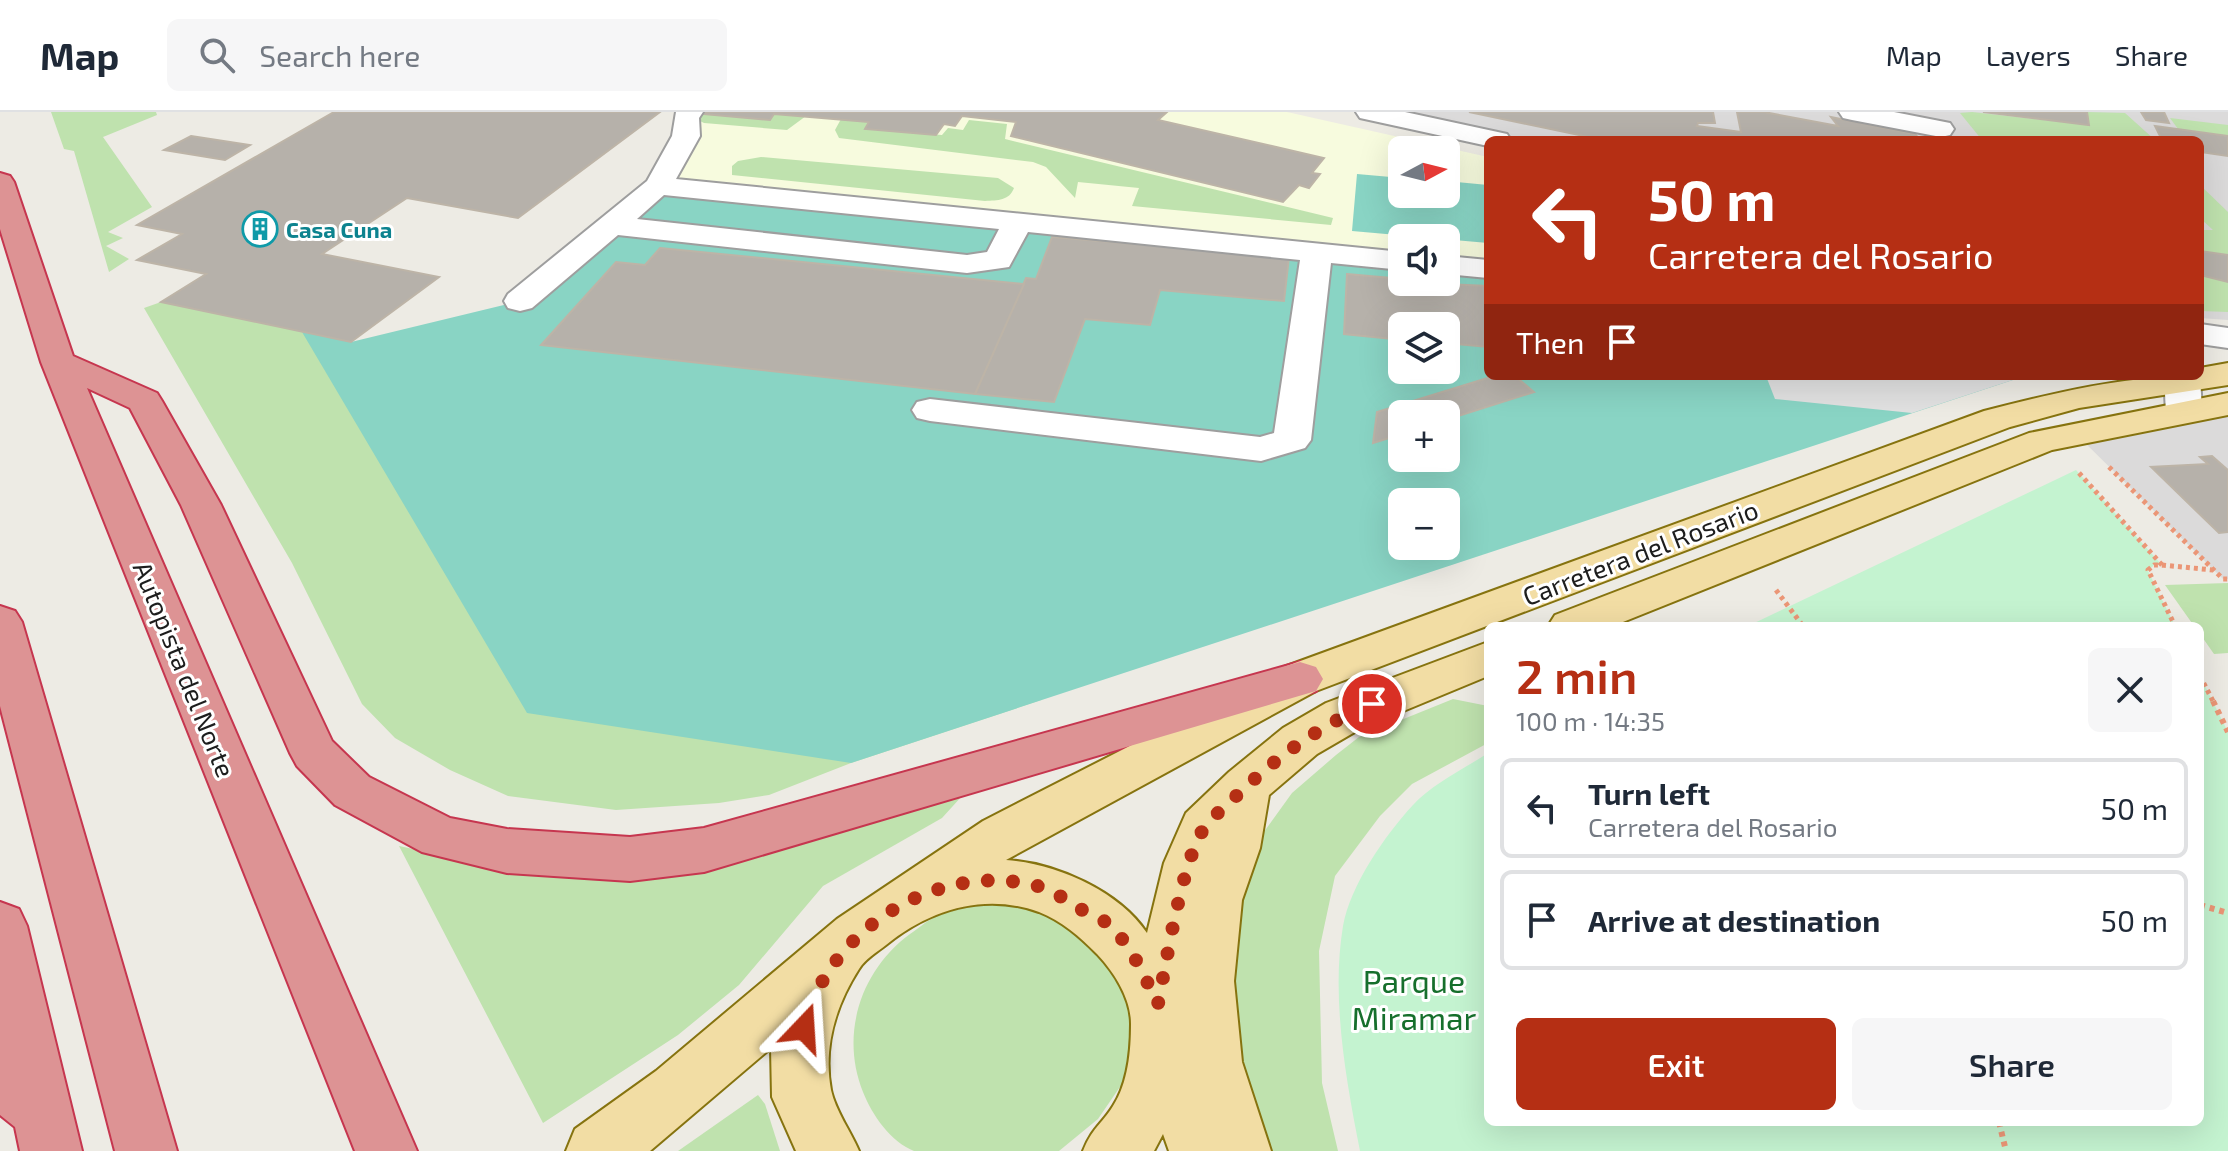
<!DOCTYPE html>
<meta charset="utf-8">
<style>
:root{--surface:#fff;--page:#f6f6f7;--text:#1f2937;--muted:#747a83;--line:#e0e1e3;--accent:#b52f14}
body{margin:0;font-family:"Exo 2",sans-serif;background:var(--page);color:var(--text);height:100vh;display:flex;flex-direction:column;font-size:30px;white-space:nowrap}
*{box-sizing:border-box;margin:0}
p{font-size:26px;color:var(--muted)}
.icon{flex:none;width:44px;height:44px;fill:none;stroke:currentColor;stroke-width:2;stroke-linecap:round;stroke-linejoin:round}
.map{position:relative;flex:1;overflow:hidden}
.drawer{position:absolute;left:1484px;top:510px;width:720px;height:504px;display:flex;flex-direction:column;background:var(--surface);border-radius:12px;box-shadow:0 8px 32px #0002}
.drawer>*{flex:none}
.top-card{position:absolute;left:1484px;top:24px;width:720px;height:244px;border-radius:12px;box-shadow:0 8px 32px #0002;background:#b52f14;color:#fff;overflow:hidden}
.needle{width:52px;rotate:83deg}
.tools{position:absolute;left:1388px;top:24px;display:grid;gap:16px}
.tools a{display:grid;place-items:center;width:72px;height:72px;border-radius:12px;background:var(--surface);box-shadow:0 8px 32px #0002;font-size:40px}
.pin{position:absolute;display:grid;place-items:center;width:68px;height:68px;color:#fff;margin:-34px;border:4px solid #fff;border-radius:50%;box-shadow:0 2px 8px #0007}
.me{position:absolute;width:88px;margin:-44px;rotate:20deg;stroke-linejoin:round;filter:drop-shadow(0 0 6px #0008)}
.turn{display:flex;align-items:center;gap:28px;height:168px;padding:0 32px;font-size:36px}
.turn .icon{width:104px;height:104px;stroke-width:2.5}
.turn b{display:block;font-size:56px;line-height:68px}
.then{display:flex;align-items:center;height:76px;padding:0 32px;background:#0003;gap:16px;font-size:30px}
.round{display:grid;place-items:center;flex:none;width:84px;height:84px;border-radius:12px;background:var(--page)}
.head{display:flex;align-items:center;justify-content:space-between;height:136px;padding:0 32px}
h1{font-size:48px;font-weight:600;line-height:60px;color:var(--accent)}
.button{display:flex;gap:16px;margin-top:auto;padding:16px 32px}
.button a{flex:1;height:92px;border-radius:12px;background:var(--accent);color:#fff;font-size:32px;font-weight:600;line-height:92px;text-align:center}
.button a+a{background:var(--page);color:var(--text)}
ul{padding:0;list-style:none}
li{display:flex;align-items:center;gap:24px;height:100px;margin:0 16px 12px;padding:0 16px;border:4px solid var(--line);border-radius:12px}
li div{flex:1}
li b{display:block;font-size:30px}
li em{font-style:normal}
header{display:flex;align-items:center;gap:48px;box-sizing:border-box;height:112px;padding:0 40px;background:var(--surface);border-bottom:2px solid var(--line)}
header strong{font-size:38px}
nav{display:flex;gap:44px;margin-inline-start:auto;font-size:28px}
.search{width:560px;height:72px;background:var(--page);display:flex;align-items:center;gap:20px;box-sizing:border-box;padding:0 28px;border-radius:12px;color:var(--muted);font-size:30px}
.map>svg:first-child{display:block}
.residential{fill:#dbdada}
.education{fill:#f7fbde;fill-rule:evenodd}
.grass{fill:#bfe2ae}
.park{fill:#c4f3d0}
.pitch{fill:#89d4c4;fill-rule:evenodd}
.parking{fill:#e1e1e1}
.building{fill:#b6b1aa;stroke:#bdb4a7;stroke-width:2}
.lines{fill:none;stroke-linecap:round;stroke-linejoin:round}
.minor-casing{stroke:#9e9e9e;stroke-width:4}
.major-casing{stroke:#86730f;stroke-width:4}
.highway-casing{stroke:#c6364f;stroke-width:4}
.path-far1{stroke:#eb9676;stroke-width:5;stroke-dasharray:4 4;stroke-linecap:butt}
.path{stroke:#eb9676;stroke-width:6;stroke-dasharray:5 5;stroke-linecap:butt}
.minor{fill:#fff;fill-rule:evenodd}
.major{fill:#f2dda4;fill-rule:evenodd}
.highway{fill:#dd9394;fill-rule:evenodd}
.route{stroke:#b52f14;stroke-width:14;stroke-dasharray:0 25.2}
.labels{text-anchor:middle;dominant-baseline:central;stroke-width:6;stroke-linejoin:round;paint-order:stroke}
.far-culture-label{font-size:22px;font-weight:bold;fill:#0d838f;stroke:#fff;text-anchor:start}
.street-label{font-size:26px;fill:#1d1d1d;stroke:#fff}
.near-park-label{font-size:32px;fill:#166f2c;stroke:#fff}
</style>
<header>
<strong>Map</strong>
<div class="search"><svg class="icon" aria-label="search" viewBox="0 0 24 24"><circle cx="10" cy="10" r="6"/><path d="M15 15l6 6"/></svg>Search here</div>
<nav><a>Map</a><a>Layers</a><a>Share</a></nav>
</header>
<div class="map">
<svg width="2228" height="1039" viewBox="0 0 2228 1039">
<rect width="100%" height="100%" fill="#edebe4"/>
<!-- residential -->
<g class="residential">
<polygon points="1403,0 2228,0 2228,208 2200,206 2200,28 1527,28"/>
<polygon points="2228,292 2228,467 2223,467 2074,320"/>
</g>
<!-- education -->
<path class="education" d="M705 0H1287L1488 45V157L1446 153V126H1402V149L658 74 686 24ZM1402 38H1446V82H1402Z"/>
<!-- grass -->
<g class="grass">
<polygon points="51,0 156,0 157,3 103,25 152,95 108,120 123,126 106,134 129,147 109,160 74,39 64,37"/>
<polygon points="1972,0 2088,13 2087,0 2125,1 2155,28 1982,28 1960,1"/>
<polygon points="703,2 769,8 774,2 806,4 787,18 704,11 698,8"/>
<polygon points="2170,6 2228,13 2228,24 2178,17"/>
<polygon points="841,7 869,10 866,17 942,23 948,16 963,18 969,8 1007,12 1005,27 1333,106 1331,113 1132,94 1139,76 1078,70 1075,86 1046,55 1033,50 839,26 835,18"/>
<path d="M761 45 998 66 1014 76C1009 89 998 88 985 89L732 63V54L738 49Z"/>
<polygon points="2200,73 2228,100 2228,143 2200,139 2200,118 2213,118 2200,106"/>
<polygon points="2200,163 2228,167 2228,200 2200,199"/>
<polygon points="161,190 351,230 1041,588 851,651 769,683 719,691 616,698 508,684 450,658 395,626 362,592 292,451 144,196"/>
<polygon points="2228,471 2228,541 2214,542 2200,522 2200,514 2194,514 2165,473"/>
<polygon points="1453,587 1488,594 1488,631 1412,672 1380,704 1335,764 1319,839 1322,971 1338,1039 1264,1039 1236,944 1224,843 1248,742 1292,681 1336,643 1359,625"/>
<polygon points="962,684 942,706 823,774 739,873 678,923 543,1011 399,734 533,762 847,713"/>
<path d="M1013 790 1089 818 1131 884 1135 926 1124 969 1098 1007 1059 1039H914C891 1030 872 1003 863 980 840 923 860 859 910 822 918 817 926 809 935 805 961 794 986 792 1013 790Z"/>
<polygon points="758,983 765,992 780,1039 678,1039"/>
</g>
<!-- park -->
<g class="park">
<polygon points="2076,358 2162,453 2154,453 2148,459 2175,514 1748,514"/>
<path d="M2200 564 2228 620V1039H1360C1346 968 1331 886 1343 814 1350 774 1385 723 1413 693 1432 672 1464 657 1488 641V1010H2200Z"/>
</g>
<!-- pitch -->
<g class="pitch">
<polygon points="1357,62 1402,66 1402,82 1446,82 1446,69 1488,73 1488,131 1352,119"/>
<path d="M658 74 1402 149V170H1446V153L1488 157V264H2025L851 651 527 601 302 220 351 230 520 189ZM1402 214H1446V258H1402ZM1402 302H1446V346H1402ZM1402 390H1446V434H1402Z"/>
</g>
<!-- parking -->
<polygon class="parking" points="1766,264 2025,264 1912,301 1775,287"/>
<!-- building -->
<g class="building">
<polygon points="334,0 660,0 518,106 407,86 322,142 439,165 351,230 161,190 206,162 137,148 182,122 137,113"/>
<polygon points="705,0 1167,0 1158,8 1324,46 1312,61 1320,62 1309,76 1299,73 1283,90 1011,24 1016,10 962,4 955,14 944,12 936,23 865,17 869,10 774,2 770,8 703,2"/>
<polygon points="1469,0 1713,0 1715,11 1698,11 1697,14 1741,20 1737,0 1764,0 1838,14 1831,5 1915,22 1920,28 1603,28"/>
<polygon points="1983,0 2087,0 2089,13"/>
<polygon points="2141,0 2164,0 2169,11 2146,8"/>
<polygon points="2155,14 2228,24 2228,44 2200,40 2200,28 2162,28"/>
<polygon points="191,24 250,33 225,48 164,38"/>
<polygon points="1052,125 1289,145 1284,189 1160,178 1150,213 1085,207 1054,290 975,282 1026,166 1036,167"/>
<polygon points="660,136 1024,172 975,282 541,233 616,150 645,153"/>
<polygon points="2200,139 2228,143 2228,170 2200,163"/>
<polygon points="1347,162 1402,167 1402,170 1488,174 1488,235 1446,231 1446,214 1402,214 1402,228 1344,222"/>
<polygon points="1494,264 1515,264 1534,280 1446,308 1446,302 1402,302 1402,322 1373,331 1377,300"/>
<polygon points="2212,344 2228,358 2228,420 2219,421 2151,355 2208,352 2200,345"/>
</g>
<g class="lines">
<defs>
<g id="minor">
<path d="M676 0H703L699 6 700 24 676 67 1402 140V158L1331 151 1311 328 1305 336 1261 349 930 309 917 306 912 298 917 290 930 287 1260 325 1274 321 1300 148 1028 120 1009 155 967 161 618 123 532 196 520 199 508 196 504 189 508 182 647 69 672 24ZM664 83 999 117 987 140 967 143 637 107Z"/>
<polygon points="1356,0 1405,0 1507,22 1511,28 1488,28 1488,34 1360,6"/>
<polygon points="1839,0 1894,0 1950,11 1954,17 1950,23 1941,25 1852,8 1843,6"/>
<polygon points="1446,144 1488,148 1488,166 1446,162"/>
<polygon points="2200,212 2228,216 2228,236 2200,232"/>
<polygon points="2164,264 2200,264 2202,300 2197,308 2184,311 2171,308 2166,300"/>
</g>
<g id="major">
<path d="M2228 251V273L2079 296 2010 315 1316 579 1006 748C1056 751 1119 779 1147 821L1164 751 1186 701 1229 660 1283 616 1326 591 1488 530V564L1360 617 1317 642 1269 683 1260 736 1242 788 1234 869 1242 950 1271 1039H1169L1163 1022 1154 1039H1083C1092 1016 1101 1013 1113 994 1128 971 1131 939 1131 912 1131 886 1114 860 1097 842 1080 825 1062 809 1039 800 984 780 929 798 886 833 877 840 864 848 859 857 836 893 823 935 831 978 835 998 851 1020 859 1039H796L772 985 771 936 650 1039H566L575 1017 656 959 837 807 983 709 1284 555 1984 299C2058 280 2123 264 2200 264V256Z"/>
<polygon points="2228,281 2228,303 2052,338 1613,514 1548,514 1555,503 2029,321"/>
</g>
<g id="highway">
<polygon points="0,61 10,64 14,70 73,244 157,281 162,289 221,393 332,629 369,665 450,706 507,717 630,725 704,716 1300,550 1316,555 1323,567 1316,579 704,760 630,769 507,761 422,740 335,693 297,654 290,641 181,393 130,296 87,276 417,1039 355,1039 41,250 0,117"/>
<polygon points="0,494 15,499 22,510 177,1039 115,1039 0,594"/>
<polygon points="0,790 19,797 27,814 82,1039 20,1039 15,1015 0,1003"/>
</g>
</defs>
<!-- minor casing -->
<use href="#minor" class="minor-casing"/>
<!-- major casing -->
<use href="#major" class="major-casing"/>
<!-- highway casing -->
<use href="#highway" class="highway-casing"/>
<!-- path-far1 -->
<g class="path-far1">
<polyline points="2109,355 2223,467 2228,467"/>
<polyline points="2079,361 2162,453 2154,453 2148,458 2175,514"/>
<polyline points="2162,453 2213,458"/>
<polyline points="1776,478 1803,514"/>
<polyline points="2200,564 2214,591"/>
</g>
<!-- path -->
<g class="path">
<polyline points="2213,589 2228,620"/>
<polyline points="2200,793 2228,801"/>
<polyline points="1999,1010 2006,1039"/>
</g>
<!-- minor -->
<use href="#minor" class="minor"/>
<!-- major -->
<use href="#major" class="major"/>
<!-- highway -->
<use href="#highway" class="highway"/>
</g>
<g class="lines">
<!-- route -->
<path class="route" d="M804 916C827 817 941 746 1041 775 1054 779 1067 789 1078 796 1089 801 1102 806 1110 814 1133 835 1144 865 1158 892 1166 852 1183 744 1205 715 1212 705 1223 697 1231 689 1273 648 1317 614 1372 592"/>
</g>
<!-- icons -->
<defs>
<symbol id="building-ring" viewBox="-11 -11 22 22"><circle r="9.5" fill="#fff" stroke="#0f9aa8" stroke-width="1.5"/><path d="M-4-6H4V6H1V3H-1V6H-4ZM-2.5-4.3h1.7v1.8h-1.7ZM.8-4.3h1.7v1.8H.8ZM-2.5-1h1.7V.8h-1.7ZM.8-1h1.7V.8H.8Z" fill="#0f9aa8"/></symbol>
</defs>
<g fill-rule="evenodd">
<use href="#building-ring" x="240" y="97" width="40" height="40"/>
</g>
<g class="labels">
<!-- far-culture labels -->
<g class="far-culture-label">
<text x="286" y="117">Casa Cuna</text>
</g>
<!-- street labels -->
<g class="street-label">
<text transform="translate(1640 440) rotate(-21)">Carretera del Rosario</text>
<text transform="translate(185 557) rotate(68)">Autopista del Norte</text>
</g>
<!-- near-park labels -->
<g class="near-park-label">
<text x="1414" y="868">Parque<tspan x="1414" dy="37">Miramar</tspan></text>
</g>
</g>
</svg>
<div class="tools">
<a><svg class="needle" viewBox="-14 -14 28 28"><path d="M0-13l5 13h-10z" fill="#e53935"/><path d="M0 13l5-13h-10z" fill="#747a83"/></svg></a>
<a><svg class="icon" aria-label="sound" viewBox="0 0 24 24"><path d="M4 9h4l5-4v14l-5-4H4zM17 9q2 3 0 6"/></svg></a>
<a><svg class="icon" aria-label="layers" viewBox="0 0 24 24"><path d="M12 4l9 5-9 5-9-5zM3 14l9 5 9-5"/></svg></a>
<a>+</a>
<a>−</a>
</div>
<div class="pin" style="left:1372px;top:592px;background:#d93025"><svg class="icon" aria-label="arrive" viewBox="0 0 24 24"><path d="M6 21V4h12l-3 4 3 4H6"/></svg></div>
<svg class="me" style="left:804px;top:916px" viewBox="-20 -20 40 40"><path d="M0-17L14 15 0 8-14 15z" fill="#b52f14" stroke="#fff" stroke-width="4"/></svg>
<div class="top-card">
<div class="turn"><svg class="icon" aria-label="left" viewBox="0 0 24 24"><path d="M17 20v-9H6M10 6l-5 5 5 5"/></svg><div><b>50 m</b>Carretera del Rosario</div></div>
<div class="then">Then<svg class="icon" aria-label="arrive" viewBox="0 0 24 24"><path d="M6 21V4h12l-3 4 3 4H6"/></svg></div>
</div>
<section class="drawer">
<div class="head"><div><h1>2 min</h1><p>100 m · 14:35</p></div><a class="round"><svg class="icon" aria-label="close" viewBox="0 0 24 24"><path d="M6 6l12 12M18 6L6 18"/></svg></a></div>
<ul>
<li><svg class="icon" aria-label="left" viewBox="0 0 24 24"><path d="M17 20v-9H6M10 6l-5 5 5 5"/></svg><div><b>Turn left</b><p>Carretera del Rosario</p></div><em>50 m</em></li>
<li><svg class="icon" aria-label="arrive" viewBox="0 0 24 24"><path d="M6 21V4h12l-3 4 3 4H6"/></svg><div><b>Arrive at destination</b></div><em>50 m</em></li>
</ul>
<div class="button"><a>Exit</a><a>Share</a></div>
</section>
</div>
